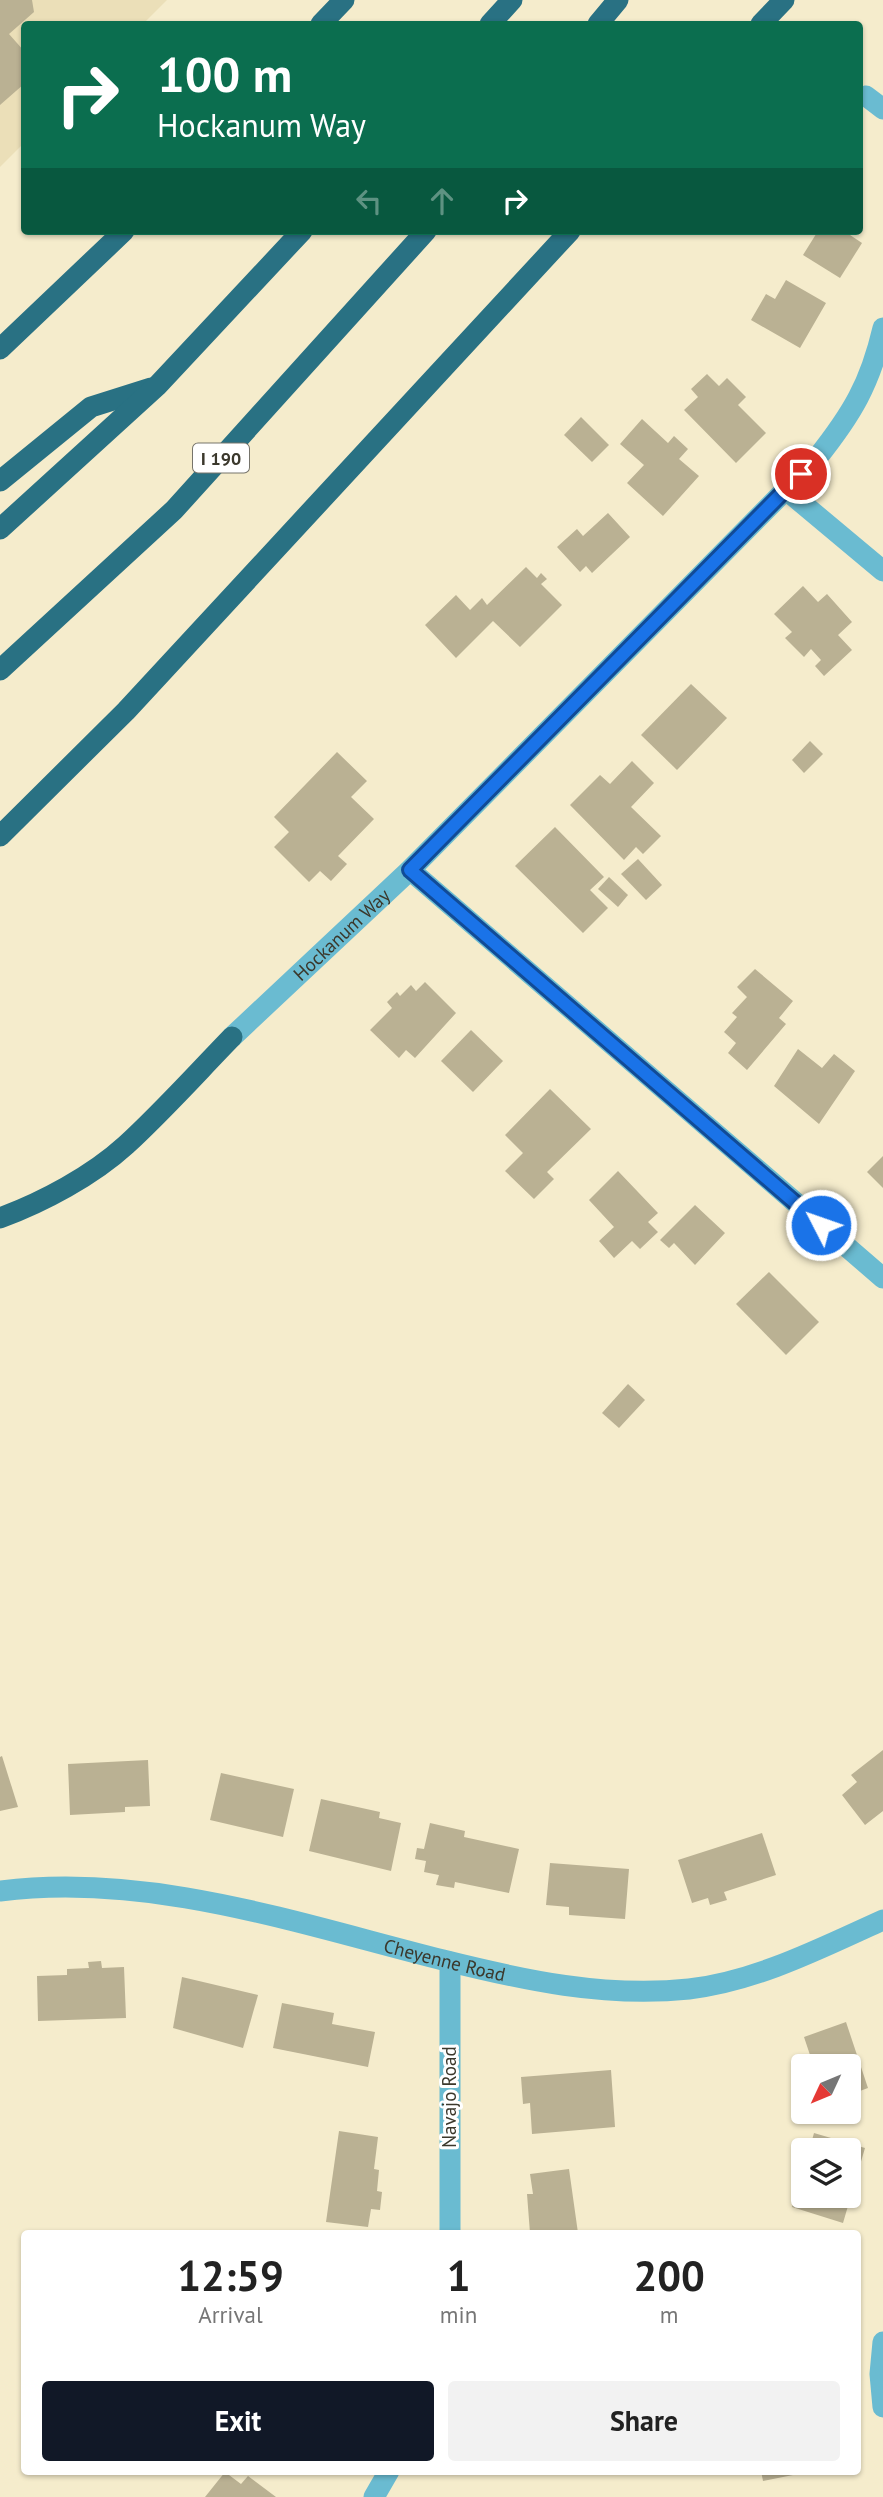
<!DOCTYPE html>
<style>
:root{--surface:#fff;--page:#f2f2f2;--text:#222;--muted:#767676;--accent:#111827}
body{margin:0;font-family:"PT Sans",sans-serif;background:var(--page);color:var(--text);height:100vh;display:flex;flex-direction:column;font-size:26px;white-space:nowrap}
*{box-sizing:border-box;margin:0}
p{font-size:23px;color:var(--muted)}
.icon{flex:none;width:38px;height:38px;fill:none;stroke:currentColor;stroke-width:2;stroke-linecap:round;stroke-linejoin:round}
.map{position:relative;flex:1;overflow:hidden}
.details{position:absolute;left:21px;top:2230px;width:840px;height:245px;display:flex;flex-direction:column;background:var(--surface);border-radius:7px;box-shadow:0 2px 5px #0004}
.details>*{flex:none}
.top-card{position:absolute;left:21px;top:21px;width:842px;height:214px;border-radius:7px;box-shadow:0 2px 5px #0004;background:#0b6e4f;color:#fff;overflow:hidden}
.needle{width:46px;rotate:226deg}
.tools{position:absolute;left:791px;top:2054px;display:grid;gap:14px}
.tools a{display:grid;place-items:center;width:70px;height:70px;border-radius:7px;background:var(--surface);box-shadow:0 2px 5px #0004;font-size:35px}
.pin{position:absolute;display:grid;place-items:center;width:60px;height:60px;color:#fff;margin:-30px;border:4px solid #fff;border-radius:50%;box-shadow:0 2px 7px #0007}
.me{position:absolute;width:77px;margin:-38px;rotate:311deg;stroke-linejoin:round;filter:drop-shadow(0 0 5px #0008)}
.turn{display:flex;align-items:center;gap:24px;height:147px;padding:0 21px;font-size:32px}
.turn .icon{width:91px;height:91px;stroke-width:2.5}
.turn b{display:block;font-size:49px;line-height:60px}
.lanes{display:flex;align-items:center;height:66px;padding:0 21px;background:#0003;justify-content:center;gap:35px;direction:ltr}
.lanes .off{opacity:.35}
.eta{display:flex;justify-content:space-evenly;align-items:center;height:119px;text-align:center}
.eta b{font-size:42px;font-weight:800;line-height:49px}
.action{display:flex;gap:14px;margin-top:auto;padding:14px 21px}
.action a{flex:1;height:80px;border-radius:7px;background:var(--accent);color:#fff;font-size:28px;font-weight:800;line-height:80px;text-align:center}
.action a+a{background:var(--page);color:var(--text)}
.map>svg:first-child{display:block}
.built{fill:#ebdfb8}
.building{fill:#bab193}
.lines{fill:none;stroke-linecap:round;stroke-linejoin:round}
.minor{stroke:#6abbd1;stroke-width:21}
.highway{stroke:#297183;stroke-width:21}
.route-casing{stroke:#114b97;stroke-width:18}
.route{stroke:#1a73e8;stroke-width:12}
.labels{text-anchor:middle;dominant-baseline:central;stroke-width:6;stroke-linejoin:round;paint-order:stroke}
.shield{fill:#fff;stroke:#76746b;stroke-width:2}
.shield-label{font-size:18px;font-weight:bold;fill:#3b382c}
.street-label{font-size:19px;fill:#3b382c;stroke:#fff}
</style>
<div class="map">
<svg width="883" height="2497" viewBox="0 0 883 2497">
<rect width="100%" height="100%" fill="#f5eccc"/>
<!-- built -->
<polygon class="built" points="0,0 167,0 143,24 24,24 24,143 0,167"/>
<!-- building -->
<g class="building">
<polygon points="0,0 32,0 34,12 9,34 24,51 24,84 0,105"/>
<polygon points="818,231 844,231 862,243 840,278 803,255"/>
<polygon points="786,280 826,303 800,348 751,320 766,294 775,299"/>
<polygon points="707,374 719,386 727,378 746,397 738,405 766,433 736,463 684,410 698,397 691,389"/>
<polygon points="581,417 609,445 592,462 564,435"/>
<polygon points="642,419 668,443 674,436 688,449 679,459 699,476 663,516 627,483 644,465 620,444"/>
<polygon points="608,513 630,537 592,573 586,566 580,572 557,547 577,529 583,536"/>
<polygon points="526,567 537,578 541,573 547,579 541,584 562,605 520,647 493,621 456,658 425,625 456,595 470,610 482,598 487,605"/>
<polygon points="803,586 818,602 827,594 852,622 838,635 852,650 824,676 815,666 821,660 811,649 804,657 785,638 792,632 774,614"/>
<polygon points="691,684 727,718 677,770 641,735"/>
<polygon points="810,741 823,754 804,773 792,760"/>
<polygon points="337,752 367,781 351,797 374,819 338,856 347,864 331,881 320,871 309,882 274,847 289,832 274,817"/>
<polygon points="632,761 654,783 631,807 661,836 643,854 636,847 624,860 570,805 600,775 610,784"/>
<polygon points="555,827 604,877 590,890 608,908 583,933 515,866"/>
<polygon points="638,859 662,885 646,900 621,874"/>
<polygon points="609,877 628,895 618,907 598,889"/>
<polygon points="755,969 793,1001 779,1018 786,1024 747,1070 728,1053 736,1043 724,1032 737,1017 732,1013 747,997 737,987"/>
<polygon points="425,982 456,1013 415,1058 406,1050 399,1058 370,1030 392,1008 387,1002 397,992 400,996 411,985 416,991"/>
<polygon points="471,1030 503,1061 473,1092 441,1061"/>
<polygon points="798,1049 822,1068 834,1054 855,1071 819,1124 774,1086"/>
<polygon points="550,1089 591,1129 547,1172 554,1179 534,1199 505,1171 523,1153 505,1135"/>
<polygon points="883,1156 883,1188 867,1172"/>
<polygon points="618,1171 658,1213 648,1222 658,1232 640,1249 632,1241 614,1258 599,1241 614,1227 589,1200"/>
<polygon points="695,1205 725,1233 695,1265 674,1243 669,1248 660,1240"/>
<polygon points="769,1272 819,1322 786,1355 736,1304"/>
<polygon points="628,1384 645,1400 619,1428 602,1413"/>
<polygon points="883,1750 883,1811 865,1825 842,1795 857,1782 851,1775"/>
<polygon points="2,1756 18,1807 0,1811 0,1757"/>
<polygon points="148,1760 150,1806 125,1807 125,1812 70,1815 68,1764"/>
<polygon points="221,1773 294,1789 283,1837 210,1820"/>
<polygon points="321,1799 380,1812 379,1818 401,1823 391,1871 309,1851"/>
<polygon points="430,1823 465,1831 464,1837 519,1849 509,1893 455,1882 454,1888 436,1885 439,1875 424,1872 426,1861 415,1859 417,1848 424,1849"/>
<polygon points="762,1833 776,1875 724,1892 727,1900 710,1905 708,1898 692,1903 678,1860"/>
<polygon points="550,1863 629,1869 625,1919 569,1915 569,1907 546,1905"/>
<polygon points="101,1961 102,1968 124,1967 126,2018 38,2021 37,1976 67,1975 67,1969 89,1968 88,1962"/>
<polygon points="182,1977 258,1995 243,2048 173,2028"/>
<polygon points="282,2003 334,2013 332,2024 375,2032 368,2067 273,2048"/>
<polygon points="846,2022 868,2088 849,2095 849,2067 814,2067 804,2037"/>
<polygon points="611,2070 615,2127 532,2134 530,2103 523,2104 521,2077"/>
<polygon points="803,2085 803,2111 800,2112 792,2089"/>
<polygon points="339,2131 378,2137 374,2169 379,2170 377,2191 382,2192 380,2210 371,2209 368,2227 326,2222"/>
<polygon points="814,2133 865,2148 843,2223 792,2207 803,2171 803,2196 849,2196 849,2151 809,2151"/>
<polygon points="569,2169 578,2233 530,2233 527,2194 533,2194 530,2174"/>
<polygon points="761,2471 808,2471 808,2472 763,2481"/>
<polygon points="225,2472 241,2484 248,2476 276,2497 205,2497"/>
</g>
<g class="lines">
<!-- minor -->
<g class="minor">
<polyline points="866,96 883,109"/>
<polyline points="785,489 883,571"/>
<polyline points="410,870 883,1278"/>
<path id="s1" d="M232 1037 410 870 817 458C852 414 870 384 883 328"/>
<path id="s2" d="M0 1891C150 1872 299 1924 443 1960 523 1980 605 1998 689 1989 757 1981 821 1948 883 1920"/>
<polyline points="450,2233 450,1962"/>
<polyline points="883,2342 880,2374 883,2407"/>
<polyline points="374,2497 389,2471"/>
</g>
<!-- highway -->
<g class="highway">
<polyline points="321,24 344,0"/>
<polyline points="490,24 512,0"/>
<polyline points="598,24 618,0"/>
<polyline points="761,24 784,0"/>
<polyline points="0,349 124,231"/>
<polyline points="0,481 91,407 151,388"/>
<polyline points="0,529 157,386 302,231"/>
<polyline points="0,670 174,510 426,231"/>
<polyline points="0,836 126,711 570,231"/>
<path d="M0 1218C43 1202 92 1176 126 1145 163 1111 197 1073 232 1037"/>
</g>
</g>
<g class="lines">
<defs>
<polyline id="route" points="801,474 410,870 821,1225"/>
</defs>
<!-- route casing -->
<use href="#route" class="route-casing"/>
<!-- route -->
<use href="#route" class="route"/>
</g>
<g class="labels">
<!-- shield labels -->
<rect class="shield" x="193" y="443.5" width="56" height="29" rx="5"/>
<g class="shield-label">
<text x="221" y="458">I 190</text>
</g>
<!-- street labels -->
<g class="street-label">
<text stroke="none"><textPath href="#s1" startOffset="150">Hockanum Way</textPath></text>
<text stroke="none"><textPath href="#s2" startOffset="453">Cheyenne Road</textPath></text>
<text transform="translate(449 2097) rotate(-90)">Navajo Road</text>
</g>
</g>
</svg>
<div class="tools">
<a><svg class="needle" viewBox="-14 -14 28 28"><path d="M0-13l5 13h-10z" fill="#e53935"/><path d="M0 13l5-13h-10z" fill="#767676"/></svg></a>
<a><svg class="icon" aria-label="layers" viewBox="0 0 24 24"><path d="M12 4l9 5-9 5-9-5zM3 14l9 5 9-5"/></svg></a>
</div>
<div class="pin" style="left:801px;top:474px;background:#d93025"><svg class="icon" aria-label="arrive" viewBox="0 0 24 24"><path d="M6 21V4h12l-3 4 3 4H6"/></svg></div>
<svg class="me" style="left:821px;top:1225px" viewBox="-20 -20 40 40"><circle r="17" fill="#1a73e8" stroke="#fff" stroke-width="3"/><path d="M0-11L8 9 0 5-8 9z" fill="#fff"/></svg>
<div class="top-card">
<div class="turn"><svg class="icon" aria-label="right" viewBox="0 0 24 24"><path d="M7 20v-9h11M14 6l5 5-5 5"/></svg><div><b>100 m</b>Hockanum Way</div></div>
<div class="lanes"><svg class="icon off" aria-label="left" viewBox="0 0 24 24"><path d="M17 20v-9H6M10 6l-5 5 5 5"/></svg><svg class="icon off" aria-label="ahead" viewBox="0 0 24 24"><path d="M12 20V5M6 11l6-6 6 6"/></svg><svg class="icon" aria-label="right" viewBox="0 0 24 24"><path d="M7 20v-9h11M14 6l5 5-5 5"/></svg></div>
</div>
<section class="details">
<div class="eta">
<div><b>12:59</b><p>Arrival</p></div>
<div><b>1</b><p>min</p></div>
<div><b>200</b><p>m</p></div>
</div>
<div class="action"><a>Exit</a><a>Share</a></div>
</section>
</div>
